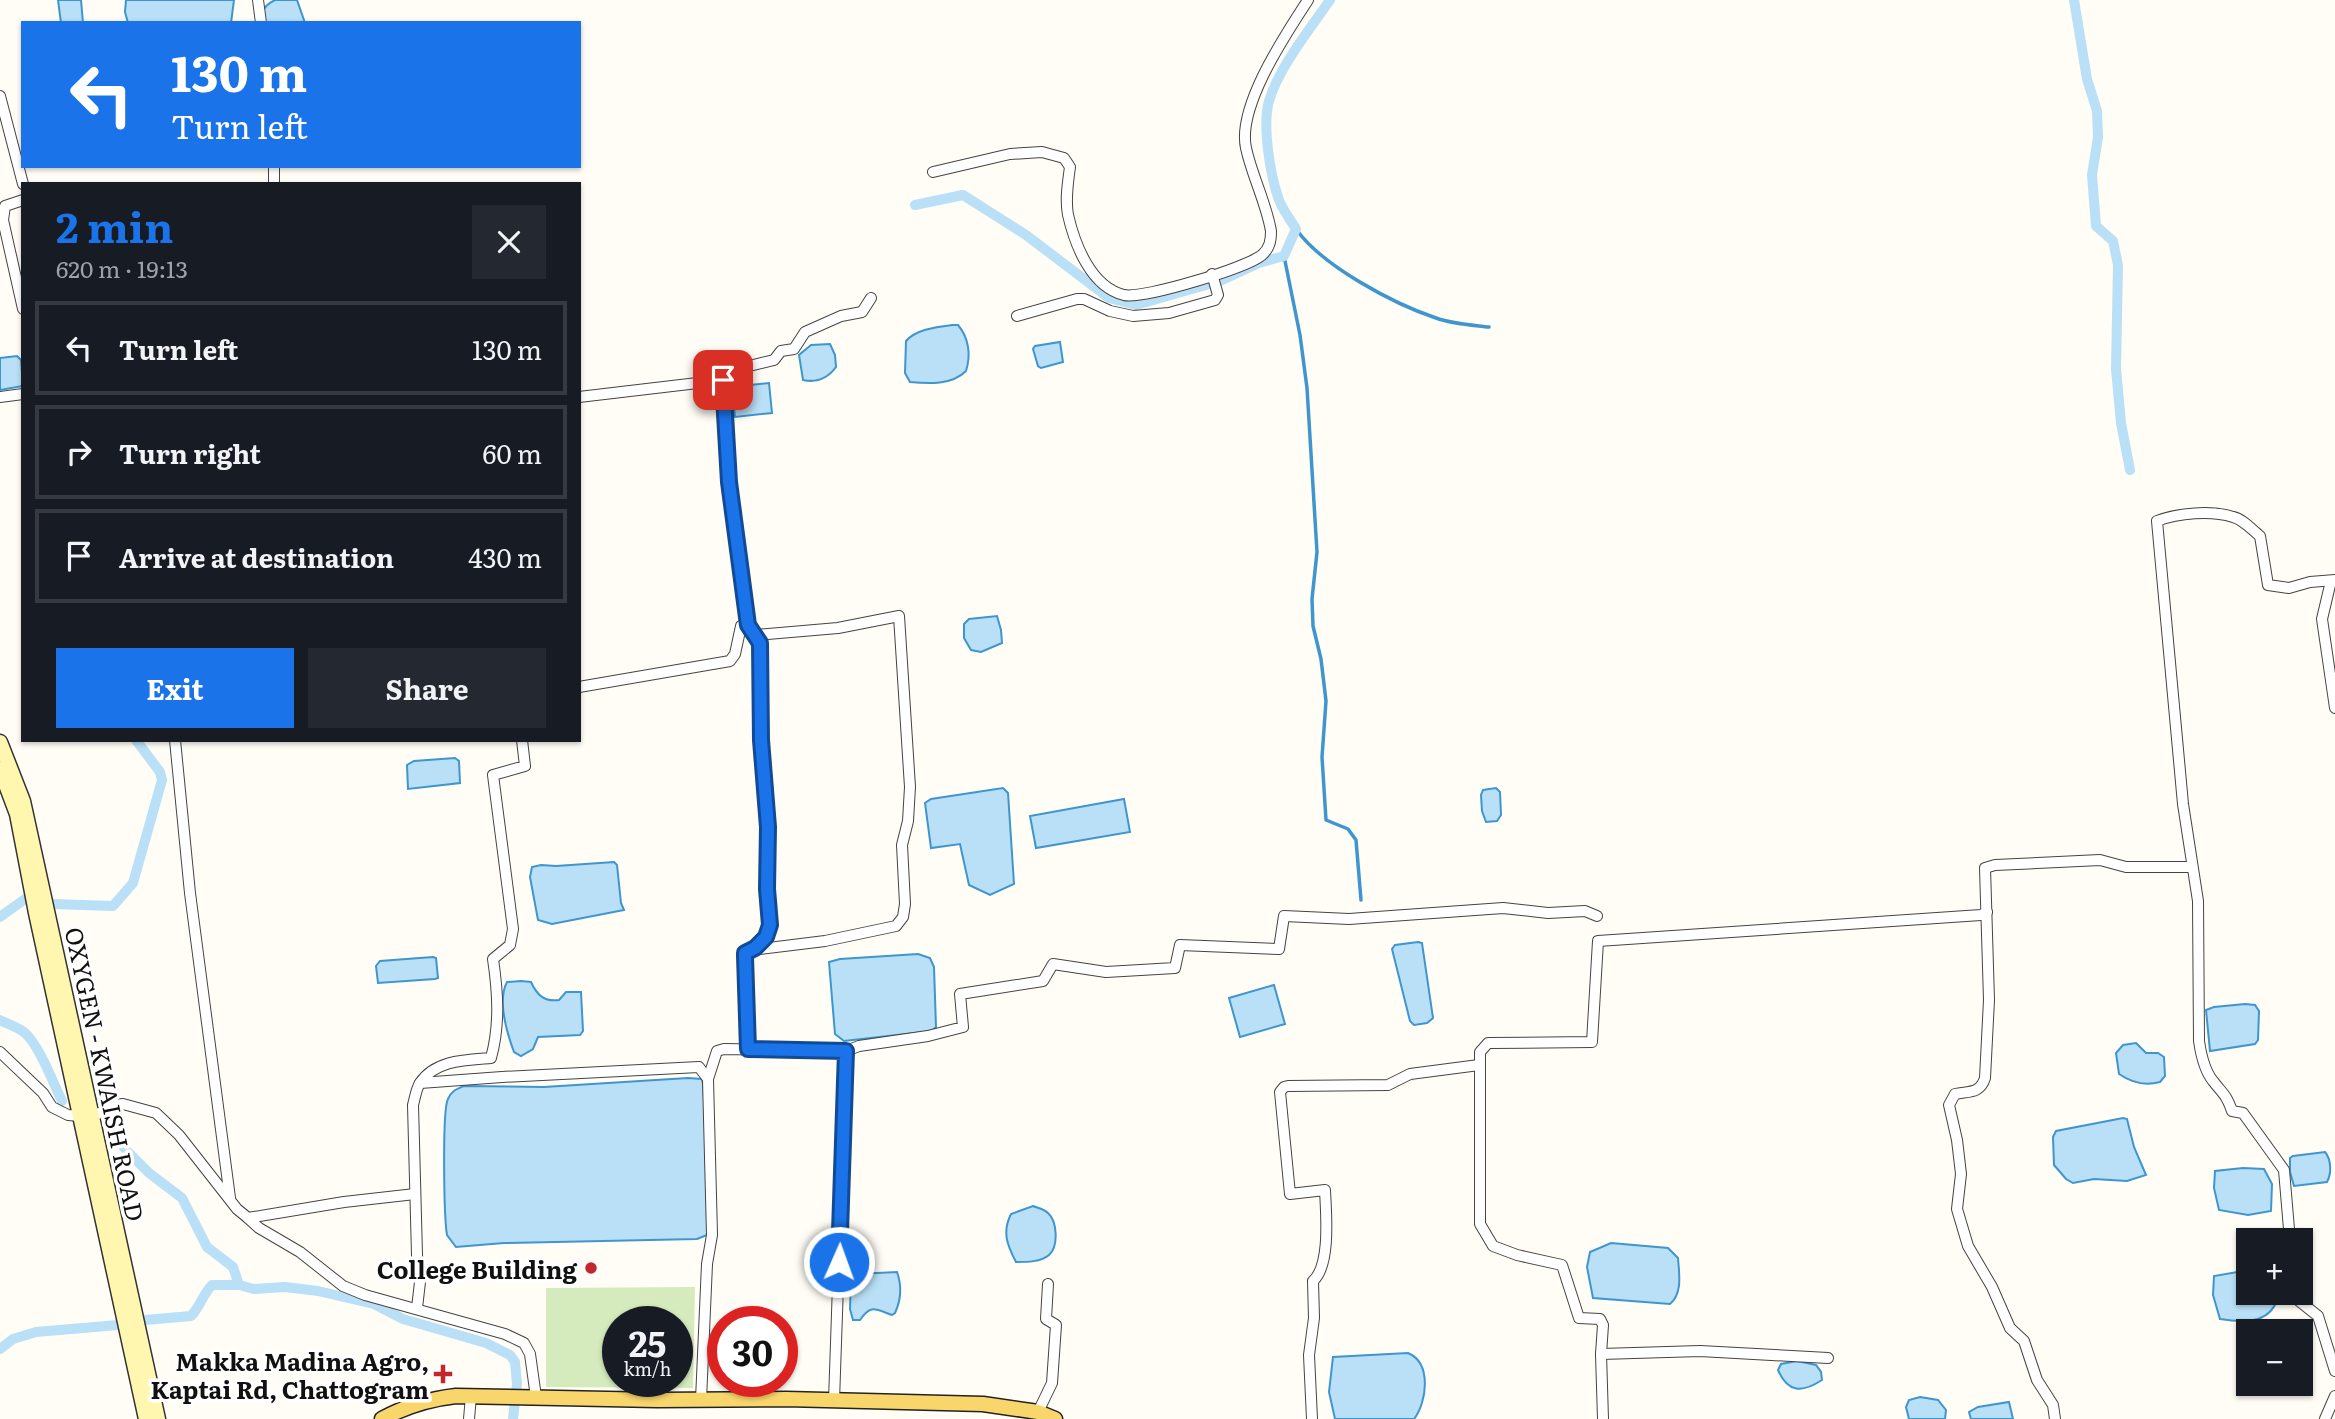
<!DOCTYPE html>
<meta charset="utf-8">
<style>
:root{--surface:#171b24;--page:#242831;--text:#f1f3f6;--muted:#9ea1a6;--line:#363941;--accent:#1a73e8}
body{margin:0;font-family:Literata,serif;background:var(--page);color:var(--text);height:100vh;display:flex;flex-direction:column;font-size:26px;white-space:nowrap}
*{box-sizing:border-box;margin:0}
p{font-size:23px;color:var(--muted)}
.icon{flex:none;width:38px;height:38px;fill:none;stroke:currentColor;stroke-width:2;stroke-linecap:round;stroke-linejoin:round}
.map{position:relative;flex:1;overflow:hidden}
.panel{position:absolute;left:21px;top:182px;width:560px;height:560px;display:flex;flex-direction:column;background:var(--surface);border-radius:0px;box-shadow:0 2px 5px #0004}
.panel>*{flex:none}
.hud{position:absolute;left:21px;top:21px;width:560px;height:147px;border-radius:0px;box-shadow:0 2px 5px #0004;background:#1a73e8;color:#fff;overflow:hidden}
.buttons{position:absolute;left:2236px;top:1228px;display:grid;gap:14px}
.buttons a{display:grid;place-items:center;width:77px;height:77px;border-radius:0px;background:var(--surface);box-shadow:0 2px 5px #0004;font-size:35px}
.speed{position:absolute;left:602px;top:1306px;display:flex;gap:14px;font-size:35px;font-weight:700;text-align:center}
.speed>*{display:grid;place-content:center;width:91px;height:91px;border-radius:50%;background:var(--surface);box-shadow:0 2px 5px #0004;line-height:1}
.speed small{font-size:18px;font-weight:400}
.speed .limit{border:10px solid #d22;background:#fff;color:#111}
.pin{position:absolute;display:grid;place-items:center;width:60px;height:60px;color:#fff;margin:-30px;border-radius:14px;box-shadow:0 4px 10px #0006}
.me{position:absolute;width:77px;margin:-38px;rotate:2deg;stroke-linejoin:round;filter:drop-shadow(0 0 5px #0008)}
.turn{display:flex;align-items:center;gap:24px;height:147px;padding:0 35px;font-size:32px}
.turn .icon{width:91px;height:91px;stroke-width:2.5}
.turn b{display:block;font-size:49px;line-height:60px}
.round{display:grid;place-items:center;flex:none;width:74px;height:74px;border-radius:0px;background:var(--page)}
.headline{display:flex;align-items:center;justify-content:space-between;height:119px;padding:0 35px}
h1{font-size:42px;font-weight:700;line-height:52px;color:var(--accent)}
.action{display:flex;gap:14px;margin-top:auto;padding:14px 35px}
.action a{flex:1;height:80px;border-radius:0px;background:var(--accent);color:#fff;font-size:28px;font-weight:700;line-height:80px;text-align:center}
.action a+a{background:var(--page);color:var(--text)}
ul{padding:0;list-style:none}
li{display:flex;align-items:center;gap:21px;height:94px;margin:0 14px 10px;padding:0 21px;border:4px solid var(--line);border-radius:0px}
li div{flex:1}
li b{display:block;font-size:26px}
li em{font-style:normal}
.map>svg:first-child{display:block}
.green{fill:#d5ebbd;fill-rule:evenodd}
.water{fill:#b9e0f7;stroke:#3f96cf;stroke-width:2}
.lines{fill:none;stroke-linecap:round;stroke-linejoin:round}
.stream{stroke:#3f96cf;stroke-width:3.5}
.canal{stroke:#b9e0f7;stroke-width:10}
.street-casing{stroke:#444;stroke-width:12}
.secondary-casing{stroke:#333;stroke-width:17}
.primary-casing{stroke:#222;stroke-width:17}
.street{stroke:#fff;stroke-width:10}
.secondary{stroke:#fff6b0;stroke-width:14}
.primary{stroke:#f9d66b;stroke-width:14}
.route-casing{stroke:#114b97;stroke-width:18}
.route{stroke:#1a73e8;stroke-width:12}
.poi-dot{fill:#c4262e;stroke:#fff;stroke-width:2.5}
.labels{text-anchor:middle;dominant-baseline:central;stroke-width:7;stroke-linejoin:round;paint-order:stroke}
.street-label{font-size:24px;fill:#111;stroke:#fff}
.poi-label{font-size:24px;font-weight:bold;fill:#111;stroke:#fff;text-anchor:end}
</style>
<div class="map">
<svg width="2335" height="1419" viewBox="0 0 2335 1419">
<rect width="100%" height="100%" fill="#fffdf5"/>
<!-- green -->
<path class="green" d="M695 1287 693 1388 546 1387V1288ZM618 1321H677V1381H618Z"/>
<!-- water -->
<g class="water">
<polygon points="58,0 81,0 83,23 61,23"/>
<polygon points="126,0 234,0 231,23 128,23 125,12"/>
<path d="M275 0H297L305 23H264C262 10 263 6 275 0Z"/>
<path d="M952 325H958C969 338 971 355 966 371 952 385 929 384 910 382L905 373 906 341C916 329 937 327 952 325Z"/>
<polygon points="1060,342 1063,362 1041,368 1038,366 1033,349 1035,346"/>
<path d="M830 344 835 355 836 367C828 378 817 383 803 380L799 355 811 345Z"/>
<polygon points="17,356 21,360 23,386 0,390 0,358"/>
<polygon points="769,383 772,413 735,417 732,387"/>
<polygon points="997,616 1001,630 1002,643 981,652 971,650 964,638 964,624 969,619"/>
<polygon points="455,758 459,761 460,783 408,789 407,765 414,761"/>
<polygon points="1003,788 1008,793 1014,884 990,895 969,885 960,844 931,848 925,803 931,799"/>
<polygon points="1496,788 1500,792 1501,815 1497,821 1486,822 1482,811 1481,795 1483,790"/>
<polygon points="1124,799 1130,832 1036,848 1030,816"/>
<polygon points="614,862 617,865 621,903 624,910 552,924 538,920 530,877 532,867 541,865 556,866"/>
<polygon points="1418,942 1422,943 1433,1018 1427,1023 1414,1025 1410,1021 1392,949 1395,945"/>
<polygon points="918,954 930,958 934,967 936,1027 932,1031 844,1041 835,1034 829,962 840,959"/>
<polygon points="433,957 436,958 438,978 435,979 378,983 376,966 380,961"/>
<path d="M521 981 531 982C537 995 544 1002 559 1000L566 992H581L583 1031 580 1035 538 1037 533 1049 521 1056 514 1052C507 1033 497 1001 507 982Z"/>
<polygon points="1274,985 1285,1024 1240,1037 1229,998"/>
<polygon points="2245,1004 2255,1005 2259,1011 2258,1040 2255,1044 2210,1051 2206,1010 2214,1007"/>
<path d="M2136 1043 2146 1053H2158L2164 1057 2165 1076 2160 1082C2145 1086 2132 1083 2119 1074L2116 1053 2123 1045Z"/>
<path d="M688 1078 702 1079 703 1084 708 1153 707 1235 697 1239 504 1243 456 1247 447 1235C444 1218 442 1110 448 1099 451 1091 457 1089 464 1086L544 1087Z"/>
<polygon points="2123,1118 2127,1119 2134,1147 2146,1175 2127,1181 2094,1179 2073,1183 2066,1179 2054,1165 2053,1137 2056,1131"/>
<path d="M2325 1152C2331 1159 2332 1173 2327 1182L2294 1186 2290 1172V1158L2293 1156Z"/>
<polygon points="2243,1168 2264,1169 2272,1184 2271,1211 2248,1215 2219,1210 2214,1188 2215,1171"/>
<path d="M1033 1206C1038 1208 1044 1209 1048 1213 1057 1221 1059 1246 1049 1255 1041 1262 1027 1262 1016 1262 1007 1245 1002 1232 1011 1214Z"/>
<path d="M1611 1243 1668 1248 1678 1258C1679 1273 1683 1293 1670 1304L1593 1298 1587 1267 1590 1252Z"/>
<path d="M2249 1270V1293H2279C2273 1324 2246 1323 2220 1319L2213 1295 2214 1276Z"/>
<path d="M897 1272C902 1286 901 1300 895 1313L892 1315C875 1309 871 1304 860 1320H853L850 1309 851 1279 856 1274Z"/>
<path d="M1408 1353C1432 1363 1427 1402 1414 1419H1335L1329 1392 1333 1357Z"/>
<path d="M1797 1361 1816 1365 1821 1372 1822 1380C1802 1393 1788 1393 1778 1370L1781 1364Z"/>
<polygon points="1920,1397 1938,1400 1946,1410 1945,1419 1909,1419 1906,1407 1909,1400"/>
<polygon points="2009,1402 2013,1419 1971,1419 1969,1412 1978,1407"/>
</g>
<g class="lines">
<!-- stream -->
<g class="stream">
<path d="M1296 229C1322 266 1394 304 1436 318 1452 324 1472 325 1489 327"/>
<polyline points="1284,256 1300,335 1307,388 1317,552 1312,599 1313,626 1321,659 1326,701 1322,757 1326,820 1348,829 1356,840 1361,900"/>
</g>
<!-- canal -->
<g class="canal">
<polyline points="2074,0 2087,79 2097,111 2098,137 2092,175 2096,226 2113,241 2118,265 2116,369 2121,423 2130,470"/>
<path d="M915 205 963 195 1026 235 1109 298 1136 305 1220 281 1259 263 1284 256 1296 229C1290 219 1281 208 1278 197 1270 173 1262 125 1269 101 1279 67 1310 29 1330 0"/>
<polyline points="52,904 113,906 133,883 162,780 160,772 136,740"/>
<polyline points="0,917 25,899"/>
<path d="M0 1020C7 1024 18 1027 25 1033 39 1045 53 1083 62 1101"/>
<polyline points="93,1097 102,1108 125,1149 149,1173 182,1198 207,1247 233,1267 239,1285 254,1289 285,1287 318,1291 374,1304 403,1319 486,1343 510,1355 515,1362 517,1384 513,1419"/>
<path d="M145 1320 191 1316C200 1307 203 1294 212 1285H239"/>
<polyline points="0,1349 13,1339 36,1332 118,1325"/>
</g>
<defs>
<g id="street">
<polyline points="258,0 261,23"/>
<polyline points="0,96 23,184"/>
<polyline points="274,166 274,184"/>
<path d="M933 172 1010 154 1042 152 1064 158 1070 167C1068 182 1065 199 1068 215 1075 245 1091 287 1124 295 1144 299 1246 268 1262 255 1270 248 1271 240 1271 231 1266 202 1252 176 1246 148 1237 106 1286 34 1308 0"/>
<polyline points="23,200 5,206 3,220 23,309"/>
<polyline points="1017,316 1077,299 1084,299 1110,311 1133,316 1169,313 1215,300 1218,295 1212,274"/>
<polyline points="0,397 23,394"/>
<polyline points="579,397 723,380"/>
<polyline points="2331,581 2322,619 2335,708"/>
<polyline points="579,687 730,661 735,654 741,626 748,625"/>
<polyline points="175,740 190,893 230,1198"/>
<polyline points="752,950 825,941 896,926 903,917 905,904 902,845 908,821 910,787 899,616 838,628 755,635"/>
<polyline points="748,1049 745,956 767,937 770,925 767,889 768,827 761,740 760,643 748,625 729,482 723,380 733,370 774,360 781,351 794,349 805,332 841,316 862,312 871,298"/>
<polyline points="846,1051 859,1046 928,1036 963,1027 960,994 1043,981 1053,964 1106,972 1175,968 1180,945 1279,949 1284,916 1349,919 1503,908 1548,913 1585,911 1597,916"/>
<polyline points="0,1052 43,1093 52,1107 68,1115 92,1117 115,1105 123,1104 156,1113 179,1135 237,1209 248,1218 259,1228 300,1252 343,1286 365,1295 505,1334 524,1343 530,1354 536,1397"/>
<polyline points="708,1079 717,1051 724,1049 846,1051 834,1401"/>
<polyline points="420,1083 502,1077 699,1067 708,1079 712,1235 707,1264 701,1400"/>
<polyline points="248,1218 344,1202 415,1194"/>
<path d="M2290 1241 2284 1170 2243 1113 2232 1111C2226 1094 2223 1094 2213 1081 2204 1070 2201 1055 2199 1041L2198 901 2183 804 2157 521C2178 513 2211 510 2233 517 2243 519 2252 530 2260 536L2268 585 2289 588 2310 582 2335 580"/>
<polyline points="2293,1293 2293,1296 2318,1316 2335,1371"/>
<path d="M417 1308 420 1282 417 1255 413 1105C415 1098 416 1089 420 1083 435 1060 466 1060 491 1058 500 1025 498 993 493 959L510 945 513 929 493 775 525 766 522 740"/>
<polyline points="1601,1354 1700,1351 1828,1358"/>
<polyline points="1038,1412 1052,1383 1056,1325 1046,1319 1048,1284"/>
<polyline points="469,1419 471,1396"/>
<path d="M1312 1419 1309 1355 1314 1318 1313 1281C1331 1265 1326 1213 1325 1190L1290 1194 1280 1092 1284 1087 1288 1086 1388 1085 1410 1074 1479 1065"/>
<polyline points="1603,1419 1601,1354 1603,1325 1600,1319 1579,1318 1562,1265 1517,1255 1493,1246 1480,1224 1480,1052 1488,1043 1592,1042 1598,941 1981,915 1987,912"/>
<path d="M2055 1419 2053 1405 2037 1380 2024 1341 2010 1328 1992 1287 1968 1246 1957 1209 1961 1174 1957 1140 1949 1105 1955 1094C1969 1091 1980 1094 1985 1078L1989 1000 1985 868 1995 865 2100 860 2126 867H2191"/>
<polyline points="2325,1419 2335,1396"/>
</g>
<g id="secondary">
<polyline points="0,742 23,801 158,1419"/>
<polyline points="0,769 17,814 36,913 146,1419"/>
</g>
<path id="primary" d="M382 1419C406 1406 429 1399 456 1396L657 1400 786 1399 983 1404 1038 1412 1055 1419"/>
</defs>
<!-- street casing -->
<use href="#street" class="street-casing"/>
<!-- secondary casing -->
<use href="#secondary" class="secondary-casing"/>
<!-- primary casing -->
<use href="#primary" class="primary-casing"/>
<!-- street -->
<use href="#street" class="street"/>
<!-- secondary -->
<use href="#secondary" class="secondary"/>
<!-- primary -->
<use href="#primary" class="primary"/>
</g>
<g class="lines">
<defs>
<polyline id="route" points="723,380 729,482 748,625 760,643 761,740 768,827 767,889 770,925 766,937 755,948 745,953 745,956 748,1049 846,1051 839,1262"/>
</defs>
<!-- route casing -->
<use href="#route" class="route-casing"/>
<!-- route -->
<use href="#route" class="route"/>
</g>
<!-- markers -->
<g class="poi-dot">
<circle cx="591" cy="1268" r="7"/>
<path d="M439.5 1363.5h7v7h7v7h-7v7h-7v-7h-7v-7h7z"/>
</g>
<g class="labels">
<!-- street labels -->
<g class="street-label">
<text transform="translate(106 1074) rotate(78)">OXYGEN - KWAISH ROAD</text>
</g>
<!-- poi labels -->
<g class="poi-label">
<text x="577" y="1268">College Building</text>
<text x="429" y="1360">Makka Madina Agro,<tspan x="429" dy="28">Kaptai Rd, Chattogram</tspan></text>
</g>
</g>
</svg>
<div class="buttons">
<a>+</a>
<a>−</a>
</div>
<div class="speed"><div>25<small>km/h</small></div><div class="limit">30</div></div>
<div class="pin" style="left:723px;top:380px;background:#d93025"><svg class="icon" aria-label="arrive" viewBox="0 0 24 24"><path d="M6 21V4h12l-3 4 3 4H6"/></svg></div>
<svg class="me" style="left:839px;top:1262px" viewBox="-20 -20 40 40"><circle r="17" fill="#1a73e8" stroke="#fff" stroke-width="3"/><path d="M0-11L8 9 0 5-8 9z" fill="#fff"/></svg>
<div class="hud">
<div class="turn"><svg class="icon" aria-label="left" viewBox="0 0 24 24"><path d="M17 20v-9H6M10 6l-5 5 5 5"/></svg><div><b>130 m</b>Turn left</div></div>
</div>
<section class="panel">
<div class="headline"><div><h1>2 min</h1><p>620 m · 19:13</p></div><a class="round"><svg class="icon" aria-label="close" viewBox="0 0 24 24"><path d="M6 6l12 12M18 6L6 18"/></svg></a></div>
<ul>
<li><svg class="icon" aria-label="left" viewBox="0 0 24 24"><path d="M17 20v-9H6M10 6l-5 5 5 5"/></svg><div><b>Turn left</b></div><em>130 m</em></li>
<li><svg class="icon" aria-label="right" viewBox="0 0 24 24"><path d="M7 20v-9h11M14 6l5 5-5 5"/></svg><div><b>Turn right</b></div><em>60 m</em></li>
<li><svg class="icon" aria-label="arrive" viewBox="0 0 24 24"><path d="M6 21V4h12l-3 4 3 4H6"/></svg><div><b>Arrive at destination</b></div><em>430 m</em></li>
</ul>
<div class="action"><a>Exit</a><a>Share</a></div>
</section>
</div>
